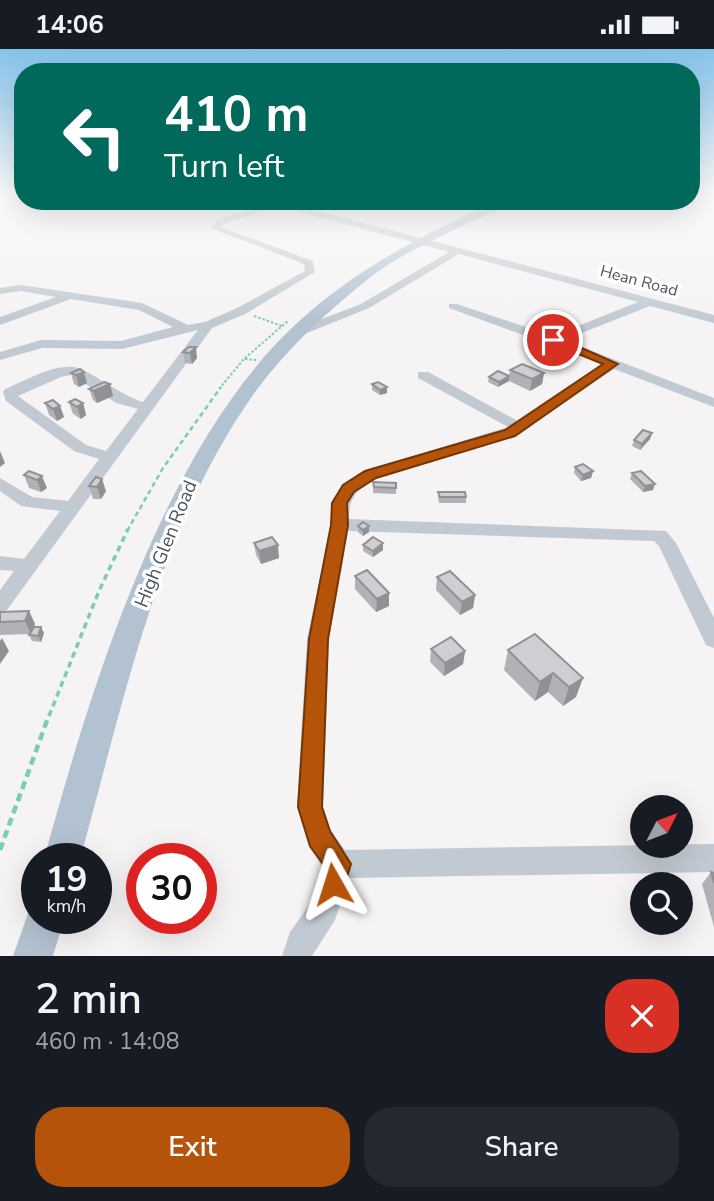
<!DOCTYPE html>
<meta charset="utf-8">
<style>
:root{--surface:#171b24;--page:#242831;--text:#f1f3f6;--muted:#9ea1a6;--accent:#b45309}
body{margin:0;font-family:"Nunito Sans",sans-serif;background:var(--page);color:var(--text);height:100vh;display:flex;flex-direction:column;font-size:26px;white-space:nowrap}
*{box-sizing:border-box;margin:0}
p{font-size:23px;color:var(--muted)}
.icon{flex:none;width:38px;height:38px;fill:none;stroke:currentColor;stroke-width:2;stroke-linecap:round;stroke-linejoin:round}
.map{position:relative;height:907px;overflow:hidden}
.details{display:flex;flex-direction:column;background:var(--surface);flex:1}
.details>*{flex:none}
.banner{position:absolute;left:14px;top:14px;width:686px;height:147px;border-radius:28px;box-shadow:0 7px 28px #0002;background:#00695c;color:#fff;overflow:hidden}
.needle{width:46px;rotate:48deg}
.controls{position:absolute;left:630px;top:746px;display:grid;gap:14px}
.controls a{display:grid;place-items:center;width:63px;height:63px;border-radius:50%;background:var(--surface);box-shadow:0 7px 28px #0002;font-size:35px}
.speed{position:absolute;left:21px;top:794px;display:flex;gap:14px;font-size:35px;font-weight:700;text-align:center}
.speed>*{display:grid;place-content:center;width:91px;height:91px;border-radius:50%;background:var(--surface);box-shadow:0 7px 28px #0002;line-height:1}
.speed small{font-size:18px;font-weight:400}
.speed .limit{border:10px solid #d22;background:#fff;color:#111}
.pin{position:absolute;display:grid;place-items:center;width:60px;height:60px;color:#fff;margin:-30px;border:4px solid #fff;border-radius:50%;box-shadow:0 2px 7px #0007}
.me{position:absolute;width:77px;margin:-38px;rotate:354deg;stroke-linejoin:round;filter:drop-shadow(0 0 5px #0008)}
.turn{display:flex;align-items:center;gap:24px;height:147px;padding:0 35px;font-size:32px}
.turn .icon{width:91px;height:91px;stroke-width:2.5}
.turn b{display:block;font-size:49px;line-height:60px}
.round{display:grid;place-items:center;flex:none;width:74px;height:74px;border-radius:28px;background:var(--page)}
.headline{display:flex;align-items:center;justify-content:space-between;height:119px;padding:0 35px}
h1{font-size:42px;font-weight:600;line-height:52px}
.action{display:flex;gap:14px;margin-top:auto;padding:14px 35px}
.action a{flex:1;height:80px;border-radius:28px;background:var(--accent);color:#fff;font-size:28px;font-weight:600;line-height:80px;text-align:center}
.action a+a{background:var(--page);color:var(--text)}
.status{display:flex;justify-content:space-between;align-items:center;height:49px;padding:0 35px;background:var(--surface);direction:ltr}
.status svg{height:19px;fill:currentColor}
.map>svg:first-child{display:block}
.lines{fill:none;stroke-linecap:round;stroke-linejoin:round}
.path-far3{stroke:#7ad0a6;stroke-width:2;stroke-dasharray:2.5 2;stroke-linecap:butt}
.path-far2{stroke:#7ad0a6;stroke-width:2.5;stroke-dasharray:5 3.5;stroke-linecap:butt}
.path-far1{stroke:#7ad0a6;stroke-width:3.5;stroke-dasharray:6 4.5;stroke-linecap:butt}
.path{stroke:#7ad0a6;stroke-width:4.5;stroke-dasharray:8 5;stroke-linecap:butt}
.minor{fill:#c1cad2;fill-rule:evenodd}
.major{fill:#b3c2d1;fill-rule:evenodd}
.wall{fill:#b0b2b7}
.shaded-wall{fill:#909195}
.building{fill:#cdcfd5;stroke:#909195;stroke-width:2}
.route{fill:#b45309;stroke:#753606;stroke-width:2}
.labels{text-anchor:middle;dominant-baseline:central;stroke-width:7;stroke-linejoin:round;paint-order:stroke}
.far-street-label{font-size:16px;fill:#4a5661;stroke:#fff}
.street-label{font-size:19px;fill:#4a5661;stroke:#fff}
</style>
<div class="status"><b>14:06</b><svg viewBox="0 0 49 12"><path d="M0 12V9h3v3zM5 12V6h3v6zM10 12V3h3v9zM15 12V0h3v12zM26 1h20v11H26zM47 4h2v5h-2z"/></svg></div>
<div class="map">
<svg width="714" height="907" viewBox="0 0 714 907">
<rect width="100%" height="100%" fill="#f5f3f3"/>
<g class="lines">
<!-- path-far3 -->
<g class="path-far3">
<polyline points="254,267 282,277 244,310 256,311"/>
<polyline points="282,277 288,272"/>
<polyline points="219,340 244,310"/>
</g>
<!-- path-far2 -->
<polyline class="path-far2" points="127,482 163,419 221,338"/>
<!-- path-far1 -->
<polyline class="path-far1" points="49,667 99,542 128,480"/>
<!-- path -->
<polyline class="path" points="0,801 49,666"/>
<!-- minor -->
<path class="minor" d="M266 152H281L714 266V274L650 257 564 291 714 349V358L614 320 515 387 376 430C357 441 349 447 349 470L666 482 676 494 714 569V599L706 596 659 497 654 492 348 482 329 590 323 758 330 781 345 801 714 795V823L349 829 335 871 312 907H282L290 883 316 847 323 818 309 798 297 758 307 590 331 476V454L343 435 364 422 508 378 418 329V323H428L518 372 603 315 449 259V255H457L553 287 638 253 459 205 369 259 297 288 291 284 293 281 361 255 449 203 278 157 223 175 221 178 313 212 315 223 245 265 212 279 7 561 0 564V541L14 522 0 521V507L24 510 60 462 21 457 0 442V429L32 448 68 452 99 410 74 402 6 352 3 343 5 340C25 332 52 315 74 318 88 320 122 347 143 353L198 281 122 300 42 299 0 311V303L41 291 121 292 173 278 139 261 71 250 0 276V268L56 248 21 242 0 245V239L21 236 142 254 188 276 205 273 237 259 305 222 304 216 299 213 211 179 217 171 268 154ZM71 326 116 354 138 360 106 402 86 396 18 347 61 328Z"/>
<!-- major -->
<g class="major">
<path d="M497 152H512C501 162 484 167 470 173 436 190 398 206 368 230 326 264 285 301 253 346 157 482 124 653 80 810H44C91 639 163 399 295 276 355 220 424 185 497 152Z"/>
<polygon points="37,854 37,870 64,870 53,907 13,907 31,856"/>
</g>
</g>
<!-- wall -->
<g class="wall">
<polygon points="189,298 197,309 192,315 185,314 183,303"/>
<polygon points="510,321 544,324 542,335 530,342 509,332 498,338 488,333 489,328 509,327"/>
<polygon points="71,324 87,334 79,338 74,335"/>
<polygon points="110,335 113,347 97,354 93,351 89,340"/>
<polygon points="372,335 387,338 387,344 380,346 372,341"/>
<polygon points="69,353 83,354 86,366 81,370 73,365"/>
<polygon points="45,354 60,357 64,368 57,372 49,366"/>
<polygon points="652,384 650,390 640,401 632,397 634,391"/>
<polygon points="575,418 593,422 591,429 581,432 574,424"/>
<polygon points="29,422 47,439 41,443 29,439 24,426"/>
<polygon points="632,424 653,441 643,443 630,430"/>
<polygon points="96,428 106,442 101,450 93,450 89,437"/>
<polygon points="373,433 396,434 396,445 373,444"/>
<polygon points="438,443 466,448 466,454 439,454 438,449"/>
<polygon points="358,477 369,483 363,487 358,483"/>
<polygon points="254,494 279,509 261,515 256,506"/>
<polygon points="363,496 383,501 373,508 363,502"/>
<polygon points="355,527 389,557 376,563 355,540"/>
<polygon points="437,528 475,546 473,559 460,566 436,541"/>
<polygon points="29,562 35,575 34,578 44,584 41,593 32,592 29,586 30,585 0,586 0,563"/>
<polygon points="535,585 576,648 563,657 548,643 535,652 504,621 508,601"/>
<polygon points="431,600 465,602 463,615 444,627 430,613"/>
<polygon points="711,823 714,824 714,878 702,835"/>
</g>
<!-- shaded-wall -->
<g class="shaded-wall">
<polygon points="196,298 197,309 192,315 190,304"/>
<polygon points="84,323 87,334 79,338 76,326"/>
<polygon points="544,324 542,335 530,342 532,330"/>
<polygon points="509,327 509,332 498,338 499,333"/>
<polygon points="110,335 113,347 97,354 93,342"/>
<polygon points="387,338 387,344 380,346 380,341"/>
<polygon points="83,354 86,366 81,370 77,358"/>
<polygon points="60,357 64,368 57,372 53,360"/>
<polygon points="652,384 650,390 640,401 642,395"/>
<polygon points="0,402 5,414 0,418"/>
<polygon points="593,422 591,429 581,432 583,426"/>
<polygon points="42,427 47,439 41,443 37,431"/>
<polygon points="102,430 106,442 101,450 97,438"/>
<polygon points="655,435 653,441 643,443 645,437"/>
<polygon points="369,477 369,483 363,487 363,481"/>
<polygon points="383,494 383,501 373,508 373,502"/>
<polygon points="278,496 279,509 261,515 259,502"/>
<polygon points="389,544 389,557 376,563 377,550"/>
<polygon points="475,546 473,559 460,566 462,553"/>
<polygon points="29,562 35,575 31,585 25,572"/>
<polygon points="41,578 44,584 41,593 38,587"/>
<polygon points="2,589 9,602 0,615 0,592"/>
<polygon points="465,602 463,615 444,627 445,614"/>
<polygon points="553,624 548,643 535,652 540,633"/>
<polygon points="583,629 576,648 563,657 569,638"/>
</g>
<!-- building -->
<g class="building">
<polygon points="189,298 196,298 190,304 183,303"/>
<polygon points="522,315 544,324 532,330 510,321"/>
<polygon points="80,320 84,323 76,326 71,324"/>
<polygon points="498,322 509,327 499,333 489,328"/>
<polygon points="104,333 110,335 93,342 89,340"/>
<polygon points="378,333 387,338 380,341 372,335"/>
<polygon points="75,350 83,354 77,358 69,353"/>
<polygon points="53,351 60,357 53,360 45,354"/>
<polygon points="643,381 652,384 642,395 634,391"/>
<polygon points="583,415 593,422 583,426 575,418"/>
<polygon points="29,422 42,427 37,431 24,426"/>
<polygon points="641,422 655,435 645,437 632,424"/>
<polygon points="96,428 102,430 97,438 89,437"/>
<polygon points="373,433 396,434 396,439 374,438"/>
<polygon points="438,443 465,443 466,448 440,448"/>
<polygon points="363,473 369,477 363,481 358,477"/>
<polygon points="272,488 278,496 259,502 254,494"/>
<polygon points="373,488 383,494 373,502 363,496"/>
<polygon points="367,521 389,544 377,550 355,527"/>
<polygon points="450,522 475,546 462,553 437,528"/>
<polygon points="29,562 25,572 0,573 0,563"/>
<polygon points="34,578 41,578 38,587 29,586"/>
<polygon points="535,585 583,629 569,638 553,624 540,633 508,601"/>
<polygon points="451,588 465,602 445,614 431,600"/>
<polygon points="711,823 714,824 714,834"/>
</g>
<!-- sky -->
<linearGradient id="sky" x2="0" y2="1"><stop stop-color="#85c3ea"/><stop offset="0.53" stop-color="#fafafa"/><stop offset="1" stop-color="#fafafa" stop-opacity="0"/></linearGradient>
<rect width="714" height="272" fill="url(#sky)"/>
<!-- route -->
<polygon class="route" points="549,288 557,288 618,315 515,387 376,429 354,443 347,454 348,476 328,590 322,758 330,782 351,815 342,844 333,848 324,844 320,835 325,818 310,797 298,758 309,590 331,476 332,454 343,436 365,422 505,381 603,315 549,293"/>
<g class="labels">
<!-- far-street labels -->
<g class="far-street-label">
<text transform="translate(639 232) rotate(15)">Hean Road</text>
</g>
<!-- street labels -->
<g class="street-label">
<text transform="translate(166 495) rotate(-68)">High Glen Road</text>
</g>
</g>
</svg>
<div class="controls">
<a><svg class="needle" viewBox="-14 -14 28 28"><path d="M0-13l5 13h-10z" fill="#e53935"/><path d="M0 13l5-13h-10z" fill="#9ea1a6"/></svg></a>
<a><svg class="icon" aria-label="search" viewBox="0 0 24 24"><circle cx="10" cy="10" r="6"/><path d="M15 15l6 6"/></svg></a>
</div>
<div class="speed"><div>19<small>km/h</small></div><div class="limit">30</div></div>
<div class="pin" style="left:553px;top:291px;background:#d93025"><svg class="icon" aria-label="arrive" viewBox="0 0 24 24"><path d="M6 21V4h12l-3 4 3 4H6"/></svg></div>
<svg class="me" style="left:333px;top:835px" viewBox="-20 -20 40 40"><path d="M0-17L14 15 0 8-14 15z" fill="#b45309" stroke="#fff" stroke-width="4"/></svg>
<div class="banner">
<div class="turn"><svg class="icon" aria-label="left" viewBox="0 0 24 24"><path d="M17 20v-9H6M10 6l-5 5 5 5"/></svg><div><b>410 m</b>Turn left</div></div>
</div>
</div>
<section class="details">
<div class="headline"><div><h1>2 min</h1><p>460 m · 14:08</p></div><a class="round" style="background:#d93025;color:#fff"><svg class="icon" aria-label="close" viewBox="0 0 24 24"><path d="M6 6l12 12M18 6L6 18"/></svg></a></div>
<div class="action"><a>Exit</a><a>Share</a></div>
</section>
